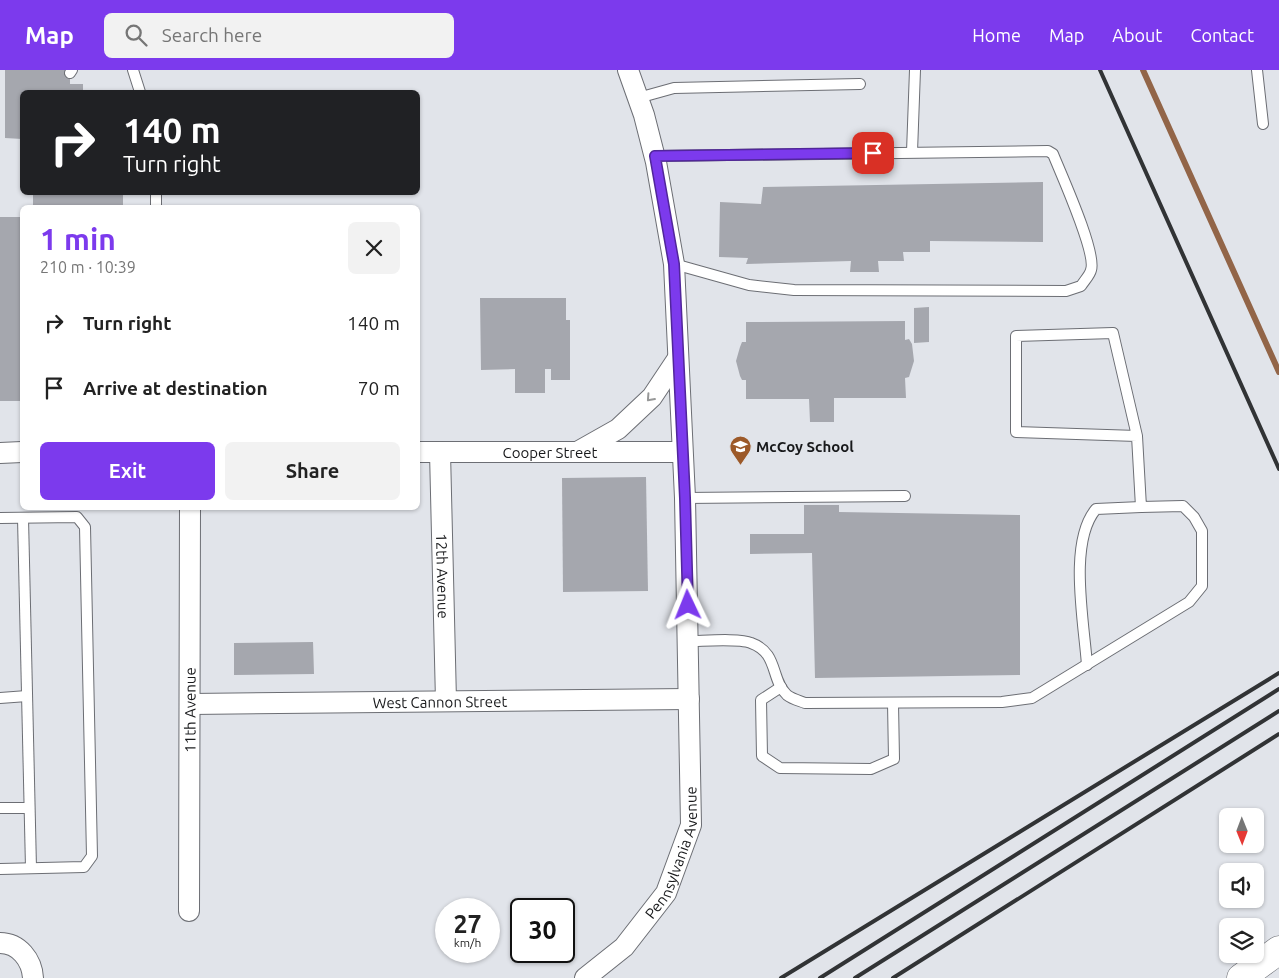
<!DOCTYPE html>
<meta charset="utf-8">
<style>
:root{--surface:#fff;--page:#f2f2f2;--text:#222;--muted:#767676;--accent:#7c3aed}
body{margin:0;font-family:Ubuntu,sans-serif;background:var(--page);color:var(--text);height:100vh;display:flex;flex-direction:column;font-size:19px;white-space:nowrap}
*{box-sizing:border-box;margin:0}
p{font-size:16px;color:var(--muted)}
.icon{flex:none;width:28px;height:28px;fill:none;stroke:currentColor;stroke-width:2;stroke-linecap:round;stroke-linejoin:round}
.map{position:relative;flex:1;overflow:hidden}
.side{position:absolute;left:20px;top:135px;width:400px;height:305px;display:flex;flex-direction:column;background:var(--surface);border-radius:8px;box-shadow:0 1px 4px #0004}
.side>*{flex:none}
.hud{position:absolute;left:20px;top:20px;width:400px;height:105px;border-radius:8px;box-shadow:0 1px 4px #0004;background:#202124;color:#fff;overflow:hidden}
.needle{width:32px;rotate:179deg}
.buttons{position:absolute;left:1219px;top:738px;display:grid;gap:10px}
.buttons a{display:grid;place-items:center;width:45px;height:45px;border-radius:8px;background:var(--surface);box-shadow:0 1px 4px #0004;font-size:25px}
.speed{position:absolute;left:435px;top:828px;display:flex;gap:10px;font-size:25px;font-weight:700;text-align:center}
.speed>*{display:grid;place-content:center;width:65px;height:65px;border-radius:50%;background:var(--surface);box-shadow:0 1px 4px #0004;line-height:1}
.speed small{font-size:12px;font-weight:400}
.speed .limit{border:2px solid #111;border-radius:8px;background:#fff;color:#111}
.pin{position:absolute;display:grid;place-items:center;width:42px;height:42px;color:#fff;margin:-21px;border-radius:10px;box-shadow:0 2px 8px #0006}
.me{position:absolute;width:55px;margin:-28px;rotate:358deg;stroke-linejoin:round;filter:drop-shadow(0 0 4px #0008)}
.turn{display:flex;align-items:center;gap:18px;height:105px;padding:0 20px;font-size:22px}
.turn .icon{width:65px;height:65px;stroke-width:2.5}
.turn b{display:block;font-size:35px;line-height:42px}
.round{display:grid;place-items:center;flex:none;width:52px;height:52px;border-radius:8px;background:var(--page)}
.summary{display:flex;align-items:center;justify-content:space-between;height:85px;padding:0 20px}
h1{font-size:30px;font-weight:700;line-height:38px;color:var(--accent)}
.primary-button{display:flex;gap:10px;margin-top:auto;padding:10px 20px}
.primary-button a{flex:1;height:58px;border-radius:8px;background:var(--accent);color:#fff;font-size:20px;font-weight:700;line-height:58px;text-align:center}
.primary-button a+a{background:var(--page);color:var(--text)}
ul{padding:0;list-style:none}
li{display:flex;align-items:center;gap:15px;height:65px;padding:0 20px}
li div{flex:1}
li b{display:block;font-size:19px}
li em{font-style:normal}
header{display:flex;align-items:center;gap:30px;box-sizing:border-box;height:70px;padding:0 25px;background:var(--accent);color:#fff}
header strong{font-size:24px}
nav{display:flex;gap:28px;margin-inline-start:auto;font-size:18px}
.search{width:350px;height:45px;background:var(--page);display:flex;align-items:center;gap:12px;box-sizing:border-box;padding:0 18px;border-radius:8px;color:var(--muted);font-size:19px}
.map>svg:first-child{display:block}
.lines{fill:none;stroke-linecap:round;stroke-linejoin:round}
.stream{stroke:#926548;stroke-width:6}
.building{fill:#a5a7ae}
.service-casing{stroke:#6c6e74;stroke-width:12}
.minor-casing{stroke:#6c6e74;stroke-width:22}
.secondary-casing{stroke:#6c6e74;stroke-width:29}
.service{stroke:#fff;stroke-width:10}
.minor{stroke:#fff;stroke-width:20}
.secondary{stroke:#fff;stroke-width:28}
.rail{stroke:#313335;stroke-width:4}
.oneway{stroke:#979898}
.route-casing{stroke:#51269a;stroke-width:12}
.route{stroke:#7c3aed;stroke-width:9}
.labels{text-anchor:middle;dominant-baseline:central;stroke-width:4;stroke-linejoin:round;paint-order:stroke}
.poi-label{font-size:15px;font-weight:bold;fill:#18191b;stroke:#e1e4ea;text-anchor:start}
.street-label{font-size:15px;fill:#18191b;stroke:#e1e4ea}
</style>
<header>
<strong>Map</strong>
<div class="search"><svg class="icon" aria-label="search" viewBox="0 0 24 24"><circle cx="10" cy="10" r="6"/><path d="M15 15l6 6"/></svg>Search here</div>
<nav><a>Home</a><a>Map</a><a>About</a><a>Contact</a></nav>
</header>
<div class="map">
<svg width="1279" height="908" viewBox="0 0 1279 908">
<rect width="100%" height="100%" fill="#e1e4ea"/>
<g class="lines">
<!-- stream -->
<polyline class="stream" points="1143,0 1279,302"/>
</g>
<!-- building -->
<g class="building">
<polygon points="5,0 70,0 70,14 83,14 83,22 22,22 22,69 5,68"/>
<polygon points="1043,112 1043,172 930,171 930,182 903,182 904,191 878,191 879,202 850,202 851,191 746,194 748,188 719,187 720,132 761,134 763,117"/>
<rect x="33" y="122" width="90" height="16"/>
<rect x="0" y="147" width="22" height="184"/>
<polygon points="480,228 566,228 566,250 570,250 570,310 551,310 551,299 545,299 545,323 515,323 515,299 481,300"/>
<polygon points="929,237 929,272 914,273 914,238"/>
<polygon points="905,251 905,270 909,269 912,274 914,291 909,307 905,308 906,328 834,328 834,352 810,352 809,329 746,329 746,310 742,310 740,306 736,291 740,277 742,272 746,272 746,252"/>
<polygon points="646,407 648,521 563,522 562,408"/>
<polygon points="804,435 839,435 839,442 1020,445 1020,605 815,608 812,483 750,484 750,464 804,464"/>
<polygon points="313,572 314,604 234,605 234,573"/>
</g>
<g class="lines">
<defs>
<g id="service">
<polyline points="133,0 140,22"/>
<polyline points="1257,0 1263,54"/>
<polyline points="70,3 72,0"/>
<polyline points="638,28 674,18 860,14"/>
<polyline points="912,82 915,0"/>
<path d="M655 86 1048 81 1053 84C1061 104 1097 183 1091 200 1090 205 1084 211 1081 216L1066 221 794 220 749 215 674 194"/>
<polyline points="156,122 156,138"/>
<polyline points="685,428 905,426"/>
<polyline points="0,448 77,447 85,457 92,786 84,797 0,799"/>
<polyline points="23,448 31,798"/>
<path d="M689 571C703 571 740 568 751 573 779 583 770 609 787 625 792 629 800 631 805 633L1002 632 1032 628 1189 532 1202 516V461L1194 447 1183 436 1141 437 1137 366 1113 263 1016 266V362L1137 366"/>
<path d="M1087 595C1084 552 1068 472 1096 439L1141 437"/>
<polyline points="781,617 761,630 762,686 780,698 871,699 894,689 893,633"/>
<polyline points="0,628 27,626"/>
<polyline points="0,738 28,738"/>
</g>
<g id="minor">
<polyline points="579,381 618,359 652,327 678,288"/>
<path id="s1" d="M418 382H682"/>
<path id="s2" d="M440 382 446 631"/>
<polyline points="0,383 22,382"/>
<path id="s3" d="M191 634 689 629"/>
<path id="s4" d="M189 841 190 438"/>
<path d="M0 873C19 873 32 890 33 908"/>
<path id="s5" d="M585 908 624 877 666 823 691 755 685 428 674 194 656 92 644 45 628 0"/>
</g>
<polyline id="secondary" points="1241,908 1279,880"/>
</defs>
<!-- service casing -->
<use href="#service" class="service-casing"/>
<!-- minor casing -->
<use href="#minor" class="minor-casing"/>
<!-- secondary casing -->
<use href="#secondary" class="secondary-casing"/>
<!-- service -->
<use href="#service" class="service"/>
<!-- minor -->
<use href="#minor" class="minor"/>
<!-- secondary -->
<use href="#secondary" class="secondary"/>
<!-- rail -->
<g class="rail">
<polyline points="1100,0 1279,399"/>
<polyline points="781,908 1279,603"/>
<polyline points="820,908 1279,619"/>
<polyline points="855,908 1279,641"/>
<polyline points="893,908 1279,664"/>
</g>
</g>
<!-- one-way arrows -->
<defs><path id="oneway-chevron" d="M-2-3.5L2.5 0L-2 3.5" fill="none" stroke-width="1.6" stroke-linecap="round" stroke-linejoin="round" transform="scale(1.25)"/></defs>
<use class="oneway" href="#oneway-chevron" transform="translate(650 328) rotate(132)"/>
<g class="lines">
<defs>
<polyline id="route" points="688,535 685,428 674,194 655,86 873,83"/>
</defs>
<!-- route casing -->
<use href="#route" class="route-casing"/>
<!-- route -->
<use href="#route" class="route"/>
</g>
<!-- icons -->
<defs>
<symbol id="school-pin" viewBox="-11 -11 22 30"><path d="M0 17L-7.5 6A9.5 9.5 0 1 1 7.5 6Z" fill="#9c5929" stroke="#e1e4ea"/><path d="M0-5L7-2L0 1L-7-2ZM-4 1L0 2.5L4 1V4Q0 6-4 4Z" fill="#fff"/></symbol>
</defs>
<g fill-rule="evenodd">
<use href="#school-pin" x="728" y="364" width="25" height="34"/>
</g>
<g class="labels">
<!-- poi labels -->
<g class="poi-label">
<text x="756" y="376">McCoy School</text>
</g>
<!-- street labels -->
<g class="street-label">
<text stroke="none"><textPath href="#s1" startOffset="132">Cooper Street</textPath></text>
<text stroke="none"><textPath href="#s2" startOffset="124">12th Avenue</textPath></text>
<text stroke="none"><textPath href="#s3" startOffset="249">West Cannon Street</textPath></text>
<text stroke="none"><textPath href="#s4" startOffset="201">11th Avenue</textPath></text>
<text stroke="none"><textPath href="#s5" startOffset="159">Pennsylvania Avenue</textPath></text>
</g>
</g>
</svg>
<div class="buttons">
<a><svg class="needle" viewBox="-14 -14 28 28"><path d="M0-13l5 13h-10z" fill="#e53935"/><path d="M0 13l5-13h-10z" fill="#767676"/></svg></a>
<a><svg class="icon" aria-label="sound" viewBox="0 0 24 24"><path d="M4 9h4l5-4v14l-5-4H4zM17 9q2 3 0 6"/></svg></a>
<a><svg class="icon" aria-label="layers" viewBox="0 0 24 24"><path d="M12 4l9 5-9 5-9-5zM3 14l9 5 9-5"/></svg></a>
</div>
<div class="speed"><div>27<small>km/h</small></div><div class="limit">30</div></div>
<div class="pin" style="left:873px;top:83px;background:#d93025"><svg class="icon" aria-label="arrive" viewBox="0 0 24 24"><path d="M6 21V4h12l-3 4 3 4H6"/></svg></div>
<svg class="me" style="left:688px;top:535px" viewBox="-20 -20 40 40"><path d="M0-17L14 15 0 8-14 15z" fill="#7c3aed" stroke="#fff" stroke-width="4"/></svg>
<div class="hud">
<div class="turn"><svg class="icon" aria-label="right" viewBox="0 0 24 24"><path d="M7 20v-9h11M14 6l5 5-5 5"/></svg><div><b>140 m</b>Turn right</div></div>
</div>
<section class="side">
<div class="summary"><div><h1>1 min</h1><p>210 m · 10:39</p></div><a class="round"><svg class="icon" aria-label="close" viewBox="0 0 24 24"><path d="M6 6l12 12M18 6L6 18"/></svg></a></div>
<ul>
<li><svg class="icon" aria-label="right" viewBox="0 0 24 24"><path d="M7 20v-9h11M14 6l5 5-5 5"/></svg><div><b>Turn right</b></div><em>140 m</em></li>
<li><svg class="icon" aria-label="arrive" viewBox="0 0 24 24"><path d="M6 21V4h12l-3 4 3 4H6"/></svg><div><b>Arrive at destination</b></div><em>70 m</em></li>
</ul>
<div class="primary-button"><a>Exit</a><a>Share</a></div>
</section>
</div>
